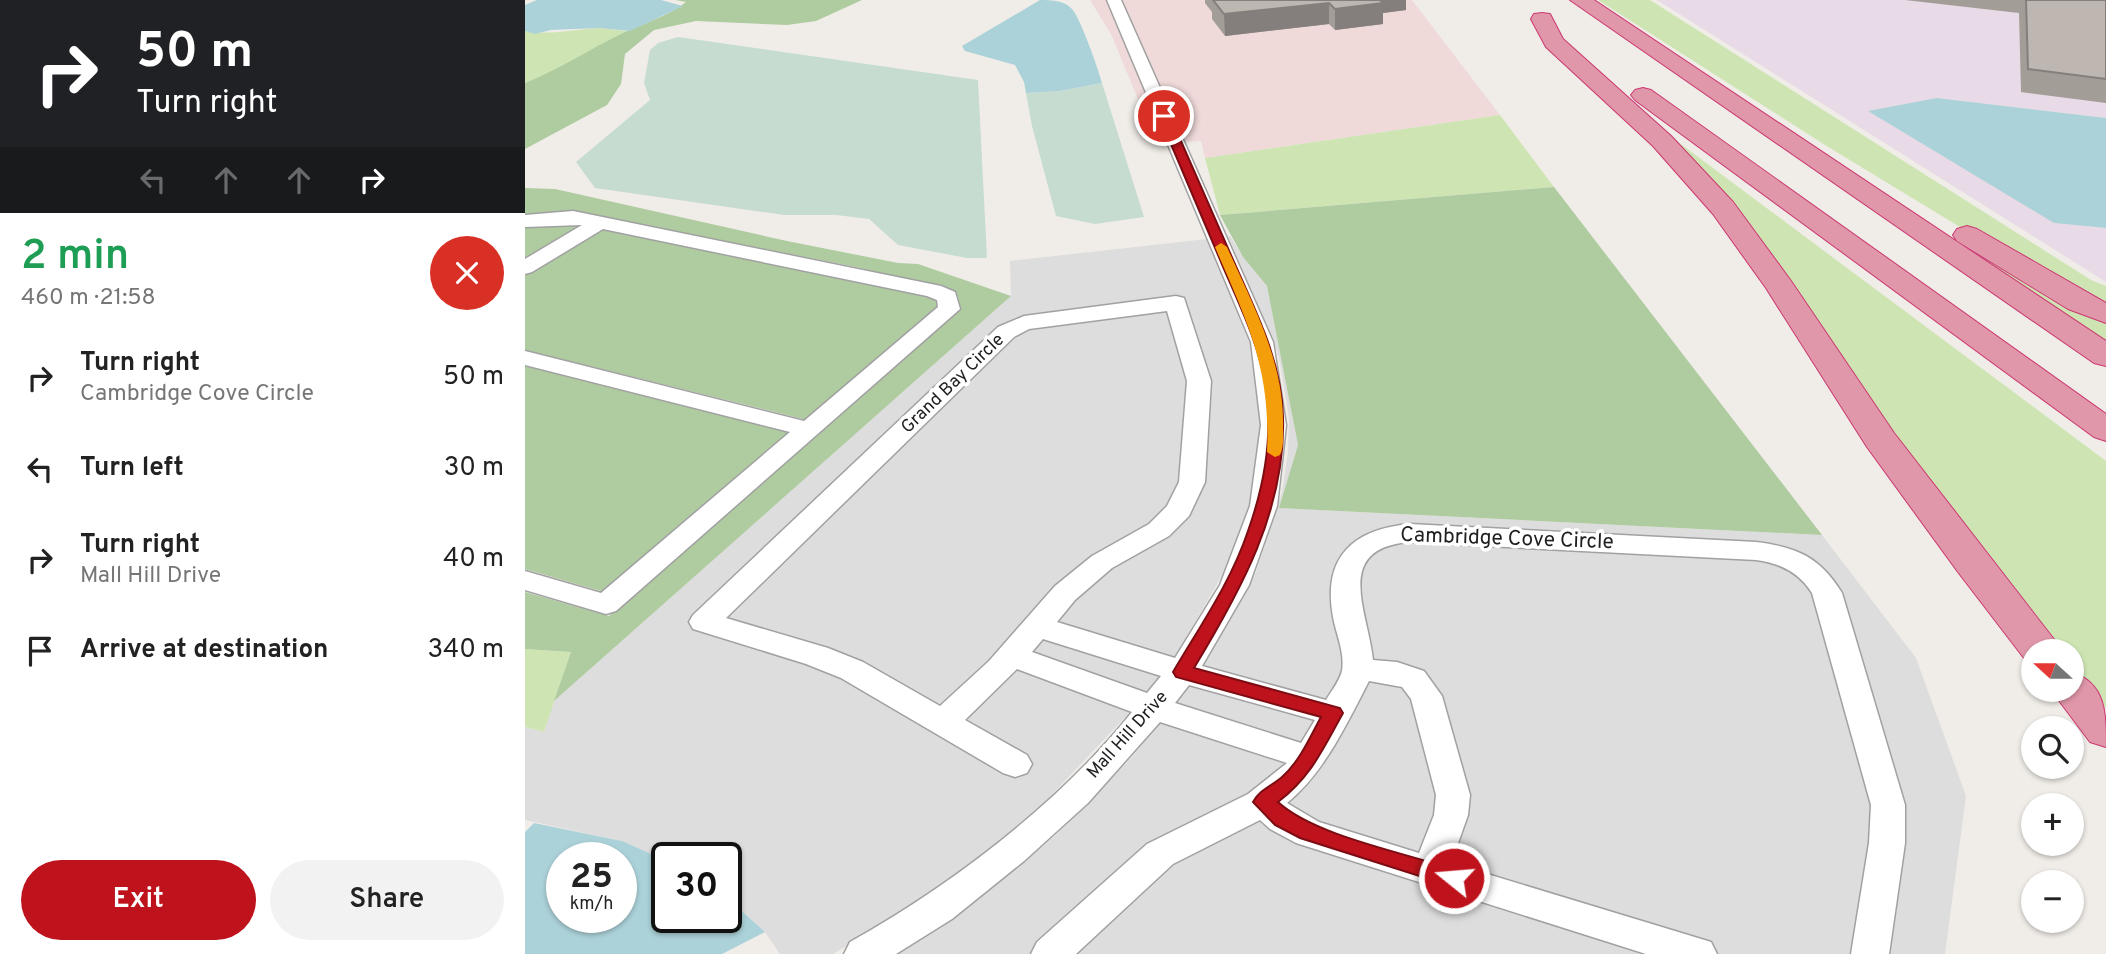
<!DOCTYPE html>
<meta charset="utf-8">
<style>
:root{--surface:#fff;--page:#f2f2f2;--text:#222;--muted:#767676;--accent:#be131c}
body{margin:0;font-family:Overpass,sans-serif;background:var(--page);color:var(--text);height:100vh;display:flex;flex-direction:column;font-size:26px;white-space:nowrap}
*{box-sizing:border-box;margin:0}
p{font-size:23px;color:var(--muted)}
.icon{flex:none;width:38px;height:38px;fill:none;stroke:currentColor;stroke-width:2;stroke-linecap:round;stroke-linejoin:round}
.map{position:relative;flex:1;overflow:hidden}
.drawer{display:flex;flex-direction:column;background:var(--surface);width:525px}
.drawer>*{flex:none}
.guide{background:#202124;color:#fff;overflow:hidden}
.needle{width:46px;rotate:291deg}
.tools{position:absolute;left:1496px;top:639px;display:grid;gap:14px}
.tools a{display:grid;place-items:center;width:63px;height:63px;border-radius:50%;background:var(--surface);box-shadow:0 2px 5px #0004;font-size:35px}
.speed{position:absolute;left:21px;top:842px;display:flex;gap:14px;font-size:35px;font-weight:700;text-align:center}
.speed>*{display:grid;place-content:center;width:91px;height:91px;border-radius:50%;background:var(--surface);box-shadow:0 2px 5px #0004;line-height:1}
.speed small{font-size:18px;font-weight:400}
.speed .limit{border:4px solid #111;border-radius:10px;background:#fff;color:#111}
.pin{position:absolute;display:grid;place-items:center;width:60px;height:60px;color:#fff;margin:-30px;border:4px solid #fff;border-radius:50%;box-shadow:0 2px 7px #0007}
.me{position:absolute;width:77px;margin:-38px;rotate:287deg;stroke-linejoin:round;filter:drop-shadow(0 0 5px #0008)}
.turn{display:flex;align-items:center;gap:24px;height:147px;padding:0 21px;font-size:32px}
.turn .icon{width:91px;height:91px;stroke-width:2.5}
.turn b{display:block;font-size:49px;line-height:60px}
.lanes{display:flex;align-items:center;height:66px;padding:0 21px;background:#0003;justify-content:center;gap:35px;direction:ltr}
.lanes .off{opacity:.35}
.round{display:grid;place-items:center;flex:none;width:74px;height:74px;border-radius:37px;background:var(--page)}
.headline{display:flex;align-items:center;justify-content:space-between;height:119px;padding:0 21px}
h1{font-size:42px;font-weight:600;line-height:52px;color:#1e9e55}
.action{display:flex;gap:14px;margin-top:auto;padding:14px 21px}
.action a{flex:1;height:80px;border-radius:42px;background:var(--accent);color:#fff;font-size:28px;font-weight:600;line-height:80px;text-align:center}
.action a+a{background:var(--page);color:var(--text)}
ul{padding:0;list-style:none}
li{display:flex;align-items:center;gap:21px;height:91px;padding:0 21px}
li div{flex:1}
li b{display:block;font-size:26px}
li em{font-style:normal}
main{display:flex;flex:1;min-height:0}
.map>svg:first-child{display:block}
.residential{fill:#dedddd}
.commercial{fill:#efd9d9}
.industrial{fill:#e8dae6}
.grass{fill:#cee5b3}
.forest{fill:#afcba0}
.wetland{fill:#c6dcd1}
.water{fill:#acd2d9;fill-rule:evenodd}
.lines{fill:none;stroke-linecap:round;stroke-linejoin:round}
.minor-casing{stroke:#a1a1a1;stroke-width:3}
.highway-casing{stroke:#cb3772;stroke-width:2}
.minor{fill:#fff;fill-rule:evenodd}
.highway{fill:#e097a9;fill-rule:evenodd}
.wall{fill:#a39d98}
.shaded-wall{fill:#847f7c}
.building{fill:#bdb6b1;stroke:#847f7c;stroke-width:2}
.route{fill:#be131c;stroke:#7c0c12;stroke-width:2}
.slow{fill:#f59e0b}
.labels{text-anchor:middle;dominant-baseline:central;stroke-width:7;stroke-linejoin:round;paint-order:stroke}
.street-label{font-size:18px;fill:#202020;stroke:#fff}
.near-street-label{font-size:21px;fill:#202020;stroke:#fff}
</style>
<main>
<section class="drawer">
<div class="guide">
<div class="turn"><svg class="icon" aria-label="right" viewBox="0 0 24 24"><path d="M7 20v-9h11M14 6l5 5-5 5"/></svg><div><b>50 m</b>Turn right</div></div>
<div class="lanes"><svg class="icon off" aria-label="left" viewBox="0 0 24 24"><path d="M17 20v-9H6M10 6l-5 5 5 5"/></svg><svg class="icon off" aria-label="ahead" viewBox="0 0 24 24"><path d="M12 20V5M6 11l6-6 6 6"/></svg><svg class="icon off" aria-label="ahead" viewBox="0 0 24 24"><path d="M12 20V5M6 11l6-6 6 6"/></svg><svg class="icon" aria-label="right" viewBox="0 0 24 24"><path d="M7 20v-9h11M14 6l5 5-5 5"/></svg></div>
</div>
<div class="headline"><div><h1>2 min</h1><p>460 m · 21:58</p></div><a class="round" style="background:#d93025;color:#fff"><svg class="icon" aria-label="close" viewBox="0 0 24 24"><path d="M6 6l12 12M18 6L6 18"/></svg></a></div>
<ul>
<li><svg class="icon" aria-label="right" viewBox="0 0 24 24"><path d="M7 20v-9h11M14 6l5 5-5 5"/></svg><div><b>Turn right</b><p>Cambridge Cove Circle</p></div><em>50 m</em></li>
<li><svg class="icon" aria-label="left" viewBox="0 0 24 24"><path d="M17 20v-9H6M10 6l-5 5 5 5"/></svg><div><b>Turn left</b></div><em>30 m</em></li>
<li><svg class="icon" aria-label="right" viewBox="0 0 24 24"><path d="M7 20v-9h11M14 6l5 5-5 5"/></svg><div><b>Turn right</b><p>Mall Hill Drive</p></div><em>40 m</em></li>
<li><svg class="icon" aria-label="arrive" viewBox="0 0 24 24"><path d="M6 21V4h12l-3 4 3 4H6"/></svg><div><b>Arrive at destination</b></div><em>340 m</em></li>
</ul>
<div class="action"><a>Exit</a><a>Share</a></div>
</section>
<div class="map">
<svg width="1581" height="954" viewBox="0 0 1581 954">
<rect width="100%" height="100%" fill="#f0ede8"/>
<!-- residential -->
<g class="residential">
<polygon points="705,236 718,257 742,286 773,445 754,508 1297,535 1391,658 1441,796 1420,954 368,954 433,914 531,835 607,757 634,723 760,762 771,741 651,704 665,686 795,722 678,666 731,572 757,492 763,452 764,418 755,363 749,341 702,237"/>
<polygon points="682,239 725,343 731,363 738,417 730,489 702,567 649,658 534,623 519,640 635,677 622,693 508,651 491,669 605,712 503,820 410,893 308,954 255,954 240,932 201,897 201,858 142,858 142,861 97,841 0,820 0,727 19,732 29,701 486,296 485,261"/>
</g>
<!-- commercial -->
<g class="commercial">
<polygon points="565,0 581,0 641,142 631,143 586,34"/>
<polygon points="597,0 887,0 975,115 680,158 676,141 660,142"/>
</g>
<!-- industrial -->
<polygon class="industrial" points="1132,0 1581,0 1581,118 1412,98 1529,223 1581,228 1581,282"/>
<!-- grass -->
<g class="grass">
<polygon points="1073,0 1125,0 1566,280 1581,286 1581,307 1509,272 1300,145"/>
<path d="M74 28 102 31 33 70 0 83V31C15 36 55 29 74 28Z"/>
<polygon points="975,115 1029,187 695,215 680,158"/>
<polygon points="1149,139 1581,461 1581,708 1547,665 1547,651 1535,651 1422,519"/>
<polygon points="1447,248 1581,319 1581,342 1445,250"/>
<polygon points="0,649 46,652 19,732 0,727"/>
</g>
<!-- forest -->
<g class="forest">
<path d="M150 0H337L291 21 262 25 171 21 129 30 100 54 96 84 82 105 0 149V83C35 69 65 49 98 33 119 23 144 16 161 2Z"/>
<polygon points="1029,187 1297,535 754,508 773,445 742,286 718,257 695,215"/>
<polygon points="0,188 30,189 262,241 373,263 393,264 486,296 29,701 46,652 0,649 0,592 84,616 435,308 433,296 414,287 331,267 55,213 0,217"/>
<polygon points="60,224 0,261 0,225"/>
<polygon points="77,228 401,296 411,300 412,309 282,420 0,350 0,275"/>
<polygon points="0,365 267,433 79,592 0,569"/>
</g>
<!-- wetland -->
<g class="wetland">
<polygon points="153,37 453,80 462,258 442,258 373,245 344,219 311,215 259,215 70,188 51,162 125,100 119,83 125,50 133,43"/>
<polygon points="577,83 619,217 570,224 531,216 507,126 501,93 535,91"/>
</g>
<!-- water -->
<g class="water">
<polygon points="12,0 136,0 158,6 105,31 74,28 26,30 10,34 0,31 0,5"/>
<path d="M515 0C526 0 539 0 547 9 555 17 574 71 577 83L535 91 501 93 499 82 490 65 440 51 437 46Z"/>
<polygon points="1412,98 1581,118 1581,228 1529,223 1343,111"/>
<path d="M9 823 97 841 142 861V917H201V897L240 932 197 954H0V832ZM37 858H96V917H37Z"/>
</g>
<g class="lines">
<defs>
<g id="minor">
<path d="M582 0H596L748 342 761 425 752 506 724 585 677 666 801 700C807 690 814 682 817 671 820 652 811 634 808 617 797 557 828 529 885 524L1231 542C1272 547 1295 557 1317 593L1380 805V843L1364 954H1326L1344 843 1346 805 1287 593C1274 572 1254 563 1231 560L885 542C807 548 843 611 848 660L872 662 899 671 917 696 945 795 943 815 926 863 1173 938 1186 942 1192 954H1121L771 843 745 829 735 820 648 864 551 954H506L512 942 622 844 723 794 762 763 635 722 563 803 499 861 427 919 371 954H319L325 942C425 886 535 803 607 712L492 669 440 720 502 755 507 764 502 773 490 777 478 773 316 678 281 664 168 629 164 622 168 615 473 327 499 316 651 296 659 298 686 381 680 482 664 516 644 536 587 568 550 600 532 622 650 658 695 585 725 506 736 425 726 342ZM642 311 662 381 654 482 642 506 624 524 567 556 530 586 464 661 415 706 338 662 303 648 201 618 489 337 504 329ZM518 639 636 676 622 693 507 652ZM844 681 877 687 886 699 911 795 909 815 894 853 794 822 762 803C800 772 822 723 844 681ZM664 685 790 720 776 743 650 703Z"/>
<polygon points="48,211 416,286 430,292 435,309 91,611 81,614 0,590 0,571 76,593 265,432 0,365 0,351 279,421 413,307 412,300 402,296 78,229 7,272 0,274 0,259 57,225 0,227 0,215"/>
</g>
<g id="highway">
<polygon points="1045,0 1069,0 1581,341 1581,366 1569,363"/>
<polygon points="1017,13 1025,14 1038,39 1146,136 1208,202 1266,281 1369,433 1538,651 1508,651 1508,663 1502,662 1433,572 1342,447 1241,288 1188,214 1128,146 1021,47 1006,19 1009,14"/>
<polygon points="1118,88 1126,90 1581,414 1581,441 1569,437 1110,100 1106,95 1110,90"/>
<polygon points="1442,226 1452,229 1581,303 1581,323 1543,309 1432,241 1428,235 1432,229"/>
<path d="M1547 672C1581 684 1581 712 1581 747L1565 742 1526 690H1547Z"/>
</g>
</defs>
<!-- minor casing -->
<use href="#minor" class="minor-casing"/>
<!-- highway casing -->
<use href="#highway" class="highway-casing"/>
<!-- minor -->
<use href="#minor" class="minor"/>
<!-- highway -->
<use href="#highway" class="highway"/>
</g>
<!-- wall -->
<g class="wall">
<polygon points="680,0 881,0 881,10 858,13 858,24 810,30 804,24 700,36 687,19 687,12 680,3"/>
<polygon points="1380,0 1581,0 1581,103 1496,92 1494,13"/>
</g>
<!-- shaded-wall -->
<g class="shaded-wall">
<polygon points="848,0 881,0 881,10 858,13 858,24 810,30 810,9"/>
<polygon points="804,3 804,24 700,36 699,14"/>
</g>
<!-- building -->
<g class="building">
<polygon points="688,0 855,0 858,3 810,9 804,3 699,14"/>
<polygon points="1501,0 1581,0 1581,79 1503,69"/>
</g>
<!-- route -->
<path class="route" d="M639 113 645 116C666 165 688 213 709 262 731 312 757 362 758 417 761 510 715 592 669 668L815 708 818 713C798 749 786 777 753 802 791 837 886 854 937 872L940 878 937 885 929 887 775 838 750 825 728 802C734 790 748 785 757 777 775 761 785 737 796 717L651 677 648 672C675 626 706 582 723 531 739 486 748 437 741 389 735 347 716 308 699 269 677 218 656 167 634 116Z"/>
<!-- slow -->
<path class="slow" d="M696 243 702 247C728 305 760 363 758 428 758 437 759 447 755 455L750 457 742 452C746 367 722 322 690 247Z"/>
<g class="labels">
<!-- street labels -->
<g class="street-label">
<text transform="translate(428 384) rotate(-44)">Grand Bay Circle</text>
<text transform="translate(603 735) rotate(-48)">Mall Hill Drive</text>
</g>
<!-- near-street labels -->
<g class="near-street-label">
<text transform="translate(982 539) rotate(2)">Cambridge Cove Circle</text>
</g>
</g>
</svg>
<div class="tools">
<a><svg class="needle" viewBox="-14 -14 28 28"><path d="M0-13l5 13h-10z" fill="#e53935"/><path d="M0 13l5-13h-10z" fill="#767676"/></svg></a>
<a><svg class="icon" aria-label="search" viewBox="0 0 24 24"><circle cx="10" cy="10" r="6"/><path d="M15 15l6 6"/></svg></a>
<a>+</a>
<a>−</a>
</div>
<div class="speed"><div>25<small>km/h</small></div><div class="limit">30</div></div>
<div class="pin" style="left:639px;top:116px;background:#d93025"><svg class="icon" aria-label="arrive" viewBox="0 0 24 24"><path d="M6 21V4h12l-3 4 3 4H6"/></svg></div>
<svg class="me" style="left:929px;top:878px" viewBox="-20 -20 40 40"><circle r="17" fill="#be131c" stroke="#fff" stroke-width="3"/><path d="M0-11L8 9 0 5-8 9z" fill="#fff"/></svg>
</div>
</main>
